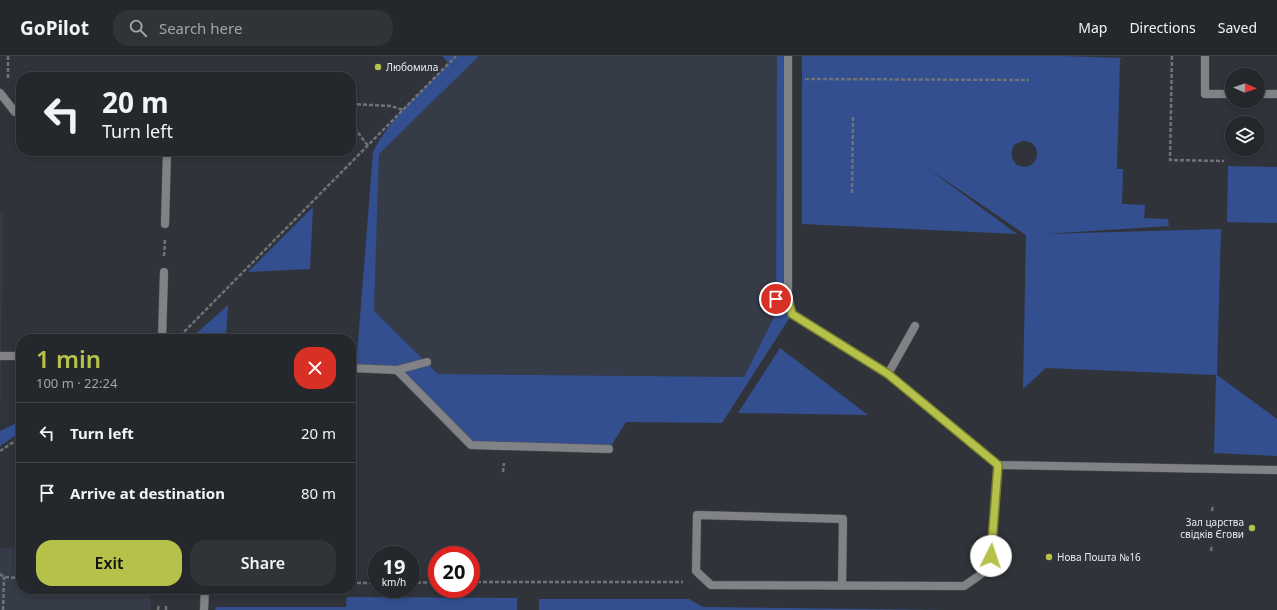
<!DOCTYPE html>
<meta charset="utf-8">
<style>
:root{--surface:#24272c;--page:#303338;--text:#f1f3f6;--muted:#a3a5a9;--line:#414448;--accent:#b6c149}
body{margin:0;font-family:"Noto Sans",sans-serif;background:var(--page);color:var(--text);height:100vh;display:flex;flex-direction:column;font-size:15px;white-space:nowrap}
*{box-sizing:border-box;margin:0}
p{font-size:13px;color:var(--muted)}
.icon{flex:none;width:22px;height:22px;fill:none;stroke:currentColor;stroke-width:2;stroke-linecap:round;stroke-linejoin:round}
.map{position:relative;flex:1;overflow:hidden}
.sheet{position:absolute;left:16px;top:278px;width:340px;height:260px;display:flex;flex-direction:column;background:var(--surface);border-radius:16px;box-shadow:0 2px 6px #0003,0 0 0 1px var(--line)}
.sheet>*{flex:none}
.banner{position:absolute;left:16px;top:16px;width:340px;height:84px;border-radius:16px;box-shadow:0 2px 6px #0003,0 0 0 1px var(--line);background:#24272c;color:var(--text);overflow:hidden}
.needle{width:26px;rotate:92deg}
.tools{position:absolute;left:1225px;top:12px;display:grid;gap:8px}
.tools a{display:grid;place-items:center;width:40px;height:40px;border-radius:50%;background:var(--surface);box-shadow:0 2px 6px #0003,0 0 0 1px var(--line);font-size:20px}
.speed{position:absolute;left:368px;top:490px;display:flex;gap:8px;font-size:20px;font-weight:700;text-align:center}
.speed>*{display:grid;place-content:center;width:52px;height:52px;border-radius:50%;background:var(--surface);box-shadow:0 2px 6px #0003,0 0 0 1px var(--line);line-height:1}
.speed small{font-size:10px;font-weight:400}
.speed .limit{border:6px solid #d22;background:#fff;color:#111}
.pin{position:absolute;display:grid;place-items:center;width:34px;height:34px;color:#fff;margin:-17px;border:2px solid #fff;border-radius:50%;box-shadow:0 1px 4px #0007}
.me{position:absolute;width:44px;margin:-22px;rotate:4deg;stroke-linejoin:round;filter:drop-shadow(0 0 3px #0008)}
.turn{display:flex;align-items:center;gap:14px;height:84px;padding:0 20px;font-size:18px}
.turn .icon{width:52px;height:52px;stroke-width:2.5}
.turn b{display:block;font-size:28px;line-height:34px}
.round{display:grid;place-items:center;flex:none;width:42px;height:42px;border-radius:16px;background:var(--page)}
.head{display:flex;align-items:center;justify-content:space-between;height:68px;padding:0 20px}
h1{font-size:24px;font-weight:600;line-height:30px;color:var(--accent)}
.primary-button{display:flex;gap:8px;margin-top:auto;padding:8px 20px}
.primary-button a{flex:1;height:46px;border-radius:16px;background:var(--accent);color:#111;font-size:16px;font-weight:600;line-height:46px;text-align:center}
.primary-button a+a{background:var(--page);color:var(--text)}
ul{padding:0;list-style:none}
li{display:flex;align-items:center;gap:12px;height:60px;padding:0 20px;border-top:1px solid var(--line)}
li div{flex:1}
li b{display:block;font-size:15px}
li em{font-style:normal}
header{display:flex;align-items:center;gap:24px;box-sizing:border-box;height:56px;padding:0 20px;background:var(--surface);border-bottom:1px solid var(--line)}
header strong{font-size:19px}
nav{display:flex;gap:22px;margin-inline-start:auto;font-size:14px}
.search{width:280px;height:36px;background:var(--page);display:flex;align-items:center;gap:10px;box-sizing:border-box;padding:0 14px;border-radius:16px;color:var(--muted);font-size:15px}
.map>svg:first-child{display:block}
.built{fill:#353b47}
.green{fill:#334f8f;fill-rule:evenodd}
.lines{fill:none;stroke-linecap:round;stroke-linejoin:round}
.lane-casing{stroke:#4d5157;stroke-width:9}
.path{stroke:#6f7277;stroke-width:2.5;stroke-dasharray:4 2;stroke-linecap:butt}
.lane{stroke:#808286;stroke-width:8}
.route-casing{stroke:#767d2f;stroke-width:10}
.route{stroke:#b6c149;stroke-width:7}
.poi-dot{fill:#b6c149;stroke:#30343a;stroke-width:1.5}
.labels{text-anchor:middle;dominant-baseline:central;stroke-width:4;stroke-linejoin:round;paint-order:stroke}
.poi-label{font-size:10px;fill:#e8eaee;stroke:#30343a;text-anchor:start}
</style>
<header>
<strong>GoPilot</strong>
<div class="search"><svg class="icon" aria-label="search" viewBox="0 0 24 24"><circle cx="10" cy="10" r="6"/><path d="M15 15l6 6"/></svg>Search here</div>
<nav><a>Map</a><a>Directions</a><a>Saved</a></nav>
</header>
<div class="map">
<svg width="1277" height="554" viewBox="0 0 1277 554">
<rect width="100%" height="100%" fill="#30343a"/>
<!-- built -->
<g class="built">
<polygon points="479,0 777,0 776,257 744,321 438,318 374,255 379,98"/>
<polygon points="0,157 3,157 0,386"/>
<polygon points="0,492 21,493 21,533 150,533 151,554 0,554"/>
</g>
<!-- green -->
<g class="green">
<path d="M442 0H479L379 98 374 255 438 318 744 321 776 257 777 0H788L792 258 722 367 626 366 609 393 471 389 397 314 356 312 373 96C390 62 423 34 449 8Z"/>
<path d="M802 0H1062L1123 2 1120 3 1117 113H1123L1122 148 1145 149 1144 162 1168 163 1169 170 1044 178 1221 173 1217 319 1277 363V400L1214 397 1216 319 1046 312 1023 333 1026 179 926 111 1017 178 802 168ZM1022 85C1046 84 1039 119 1017 109 1011 103 1010 97 1014 89Z"/>
<polygon points="1228,110 1277,111 1277,167 1227,166"/>
<polygon points="313,151 310,213 248,216"/>
<polygon points="228,249 226,283 190,283"/>
<polygon points="780,292 868,359 738,357"/>
<polygon points="21,365 21,376 0,390 0,375"/>
<polygon points="347,541 517,542 517,554 215,554 217,551 346,551"/>
<polygon points="539,543 689,543 703,551 944,554 539,554"/>
</g>
<g class="lines">
<defs>
<g id="lane">
<polyline points="788,0 788,243 792,258 888,318 998,409 1277,414"/>
<polyline points="1205,0 1205,38 1232,38"/>
<polyline points="0,37 15,56 21,56"/>
<polyline points="1258,38 1277,38"/>
<polyline points="165,168 167,95"/>
<polyline points="776,243 788,243"/>
<polyline points="162,283 164,216"/>
<polyline points="0,300 21,300"/>
<polyline points="351,312 397,314 471,389 609,393"/>
<polyline points="397,314 427,306"/>
<polyline points="888,318 915,270"/>
<polyline points="842,530 843,463 697,459 696,515 711,529 964,530 980,519 991,500 998,409"/>
<polyline points="204,554 205,533"/>
</g>
</defs>
<!-- lane casing -->
<use href="#lane" class="lane-casing"/>
<!-- path -->
<g class="path">
<polyline points="1172,0 1170,104 1224,105"/>
<polyline points="8,22 8,0"/>
<polyline points="805,23 1029,24"/>
<polyline points="351,48 391,50 403,54"/>
<polyline points="351,67 368,90"/>
<polyline points="852,137 853,59"/>
<polyline points="164,200 165,183"/>
<polyline points="180,280 456,0"/>
<polyline points="0,395 21,381"/>
<polyline points="503,416 504,407"/>
<polyline points="1212,455 1213,449"/>
<polyline points="1211,495 1212,489"/>
<polyline points="0,518 4,521 21,522"/>
<polyline points="471,526 683,526"/>
<polyline points="351,527 377,527"/>
<polyline points="411,527 437,526"/>
<polyline points="3,554 4,521"/>
<polyline points="158,554 159,548"/>
<polyline points="166,554 166,548"/>
</g>
<!-- lane -->
<use href="#lane" class="lane"/>
</g>
<g class="lines">
<defs>
<polyline id="route" points="776,243 788,243 792,258 888,318 998,409 991,500"/>
</defs>
<!-- route casing -->
<use href="#route" class="route-casing"/>
<!-- route -->
<use href="#route" class="route"/>
</g>
<!-- markers -->
<g class="poi-dot">
<circle cx="378" cy="11" r="4"/>
<circle cx="1252" cy="472" r="4"/>
<circle cx="1049" cy="501" r="4"/>
</g>
<g class="labels">
<!-- poi labels -->
<g class="poi-label">
<text x="386" y="11">Любомила</text>
<text x="1244" y="466" text-anchor="end">Зал царства<tspan x="1244" dy="12">свідків Єгови</tspan></text>
<text x="1057" y="501">Нова Пошта №16</text>
</g>
</g>
</svg>
<div class="tools">
<a><svg class="needle" viewBox="-14 -14 28 28"><path d="M0-13l5 13h-10z" fill="#e53935"/><path d="M0 13l5-13h-10z" fill="#a3a5a9"/></svg></a>
<a><svg class="icon" aria-label="layers" viewBox="0 0 24 24"><path d="M12 4l9 5-9 5-9-5zM3 14l9 5 9-5"/></svg></a>
</div>
<div class="speed"><div>19<small>km/h</small></div><div class="limit">20</div></div>
<div class="pin" style="left:776px;top:243px;background:#d93025"><svg class="icon" aria-label="arrive" viewBox="0 0 24 24"><path d="M6 21V4h12l-3 4 3 4H6"/></svg></div>
<svg class="me" style="left:991px;top:500px" viewBox="-20 -20 40 40"><circle r="19" fill="#fff"/><path d="M0-13L10 11 0 6-10 11z" fill="#b6c149"/></svg>
<div class="banner">
<div class="turn"><svg class="icon" aria-label="left" viewBox="0 0 24 24"><path d="M17 20v-9H6M10 6l-5 5 5 5"/></svg><div><b>20 m</b>Turn left</div></div>
</div>
<section class="sheet">
<div class="head"><div><h1>1 min</h1><p>100 m · 22:24</p></div><a class="round" style="background:#d93025;color:#fff"><svg class="icon" aria-label="close" viewBox="0 0 24 24"><path d="M6 6l12 12M18 6L6 18"/></svg></a></div>
<ul>
<li><svg class="icon" aria-label="left" viewBox="0 0 24 24"><path d="M17 20v-9H6M10 6l-5 5 5 5"/></svg><div><b>Turn left</b></div><em>20 m</em></li>
<li><svg class="icon" aria-label="arrive" viewBox="0 0 24 24"><path d="M6 21V4h12l-3 4 3 4H6"/></svg><div><b>Arrive at destination</b></div><em>80 m</em></li>
</ul>
<div class="primary-button"><a>Exit</a><a>Share</a></div>
</section>
</div>
